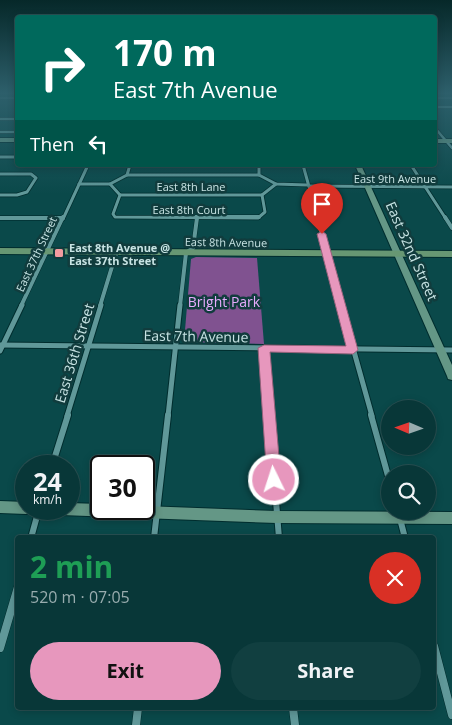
<!DOCTYPE html>
<meta charset="utf-8">
<style>
:root{--surface:#083738;--page:#113f40;--text:#f1f3f6;--muted:#98acae;--line:#295153;--accent:#e797bd}
body{margin:0;font-family:"Open Sans",sans-serif;background:var(--page);color:var(--text);height:100vh;display:flex;flex-direction:column;font-size:19px;white-space:nowrap}
*{box-sizing:border-box;margin:0}
p{font-size:16px;color:var(--muted)}
.icon{flex:none;width:28px;height:28px;fill:none;stroke:currentColor;stroke-width:2;stroke-linecap:round;stroke-linejoin:round}
.map{position:relative;flex:1;overflow:hidden}
.drawer{position:absolute;left:15px;top:535px;width:421px;height:175px;display:flex;flex-direction:column;background:var(--surface);border-radius:5px;box-shadow:0 2px 8px #0003,0 0 0 1px var(--line)}
.drawer>*{flex:none}
.top-card{position:absolute;left:15px;top:15px;width:422px;height:152px;border-radius:5px;box-shadow:0 2px 8px #0003,0 0 0 1px var(--line);background:#00695c;color:#fff;overflow:hidden}
.needle{width:32px;rotate:272deg}
.buttons{position:absolute;left:381px;top:400px;display:grid;gap:10px}
.buttons a{display:grid;place-items:center;width:55px;height:55px;border-radius:50%;background:var(--surface);box-shadow:0 2px 8px #0003,0 0 0 1px var(--line);font-size:25px}
.speed{position:absolute;left:15px;top:455px;display:flex;gap:10px;font-size:25px;font-weight:700;text-align:center}
.speed>*{display:grid;place-content:center;width:65px;height:65px;border-radius:50%;background:var(--surface);box-shadow:0 2px 8px #0003,0 0 0 1px var(--line);line-height:1}
.speed small{font-size:12px;font-weight:400}
.speed .limit{border:2px solid #111;border-radius:8px;background:#fff;color:#111}
.pin{position:absolute;display:grid;place-items:center;width:42px;height:42px;color:#fff;margin:-51px -21px;border-radius:50% 50% 50% 0;rotate:-45deg;box-shadow:0 0 5px #0007}
.pin .icon{rotate:45deg}
.me{position:absolute;width:55px;margin:-28px;rotate:356deg;stroke-linejoin:round;filter:drop-shadow(0 0 4px #0008)}
.turn{display:flex;align-items:center;gap:18px;height:105px;padding:0 15px;font-size:22px}
.turn .icon{width:65px;height:65px;stroke-width:2.5}
.turn b{display:block;font-size:35px;line-height:42px}
.then{display:flex;align-items:center;height:48px;padding:0 15px;background:#0003;gap:10px;font-size:19px}
.round{display:grid;place-items:center;flex:none;width:52px;height:52px;border-radius:26px;background:var(--page)}
.summary{display:flex;align-items:center;justify-content:space-between;height:85px;padding:0 15px}
h1{font-size:30px;font-weight:700;line-height:38px;color:#1e9e55}
.cta{display:flex;gap:10px;margin-top:auto;padding:10px 15px}
.cta a{flex:1;height:58px;border-radius:30px;background:var(--accent);color:#111;font-size:20px;font-weight:700;line-height:58px;text-align:center}
.cta a+a{background:var(--page);color:var(--text)}
.map>svg:first-child{display:block}
.green{fill:#805290}
.lines{fill:none;stroke-linecap:round;stroke-linejoin:round}
.street-far5-casing{stroke:#002d2e;stroke-width:4}
.street-far4-casing{stroke:#002d2e;stroke-width:4.5}
.street-far3-casing{stroke:#002d2e;stroke-width:5}
.street-far2-casing{stroke:#002d2e;stroke-width:7}
.street-far1-casing{stroke:#002d2e;stroke-width:8}
.street-casing{stroke:#002d2e;stroke-width:9}
.secondary-casing{stroke:#002d2e;stroke-width:2}
.primary-casing{stroke:#002d2e;stroke-width:2}
.street-far5{stroke:#609899;stroke-width:2.5}
.street-far4{stroke:#609899;stroke-width:3}
.street-far3{stroke:#609899;stroke-width:4}
.street-far2{stroke:#609899;stroke-width:5}
.street-far1{stroke:#609899;stroke-width:6}
.street{stroke:#609899;stroke-width:8}
.secondary{fill:#649786;fill-rule:evenodd}
.primary{fill:#679773;fill-rule:evenodd}
.rail{stroke:#95bbbb;stroke-width:1}
.route{fill:#e797bd;stroke:#96627b}
.poi-dot{fill:#f49b9f;stroke:#113c3d;stroke-width:2}
.labels{text-anchor:middle;dominant-baseline:central;stroke-width:5;stroke-linejoin:round;paint-order:stroke}
.far-street-label{font-size:11px;fill:#c8e4e4;stroke:#113c3d}
.far-poi-label{font-size:11px;font-weight:bold;fill:#c8e4e4;stroke:#113c3d;text-anchor:start}
.street-label{font-size:14px;fill:#c8e4e4;stroke:#113c3d}
.park-label{font-size:14px;fill:#e7abfd;stroke:#113c3d}
</style>
<div class="map">
<svg width="452" height="725" viewBox="0 0 452 725">
<rect width="100%" height="100%" fill="#0a494a"/>
<!-- green -->
<polygon class="green" points="196,257 257,258 264,344 184,342 191,259"/>
<g class="lines">
<defs>
<g id="street-far5">
<polyline points="435,107 452,107"/>
<polyline points="0,119 18,119"/>
<polyline points="435,128 452,148"/>
<polyline points="0,132 18,132"/>
</g>
<g id="street-far4">
<polyline points="0,157 18,157"/>
<polyline points="130,165 127,175 110,184 120,195 113,214 115,217 258,218 265,212 262,195 276,184"/>
<polyline points="259,165 259,175 276,184 307,185"/>
<polyline points="303,165 318,219"/>
<polyline points="411,165 446,219"/>
<polyline points="0,174 31,174 36,178 27,192 17,195 0,195"/>
<polyline points="127,175 259,175"/>
<polyline points="79,184 110,184"/>
<polyline points="309,186 452,187"/>
<polyline points="120,195 262,195"/>
<polyline points="0,218 63,218"/>
<polyline points="63,219 88,165"/>
</g>
<g id="street-far3">
<polyline points="186,217 259,217"/>
<polyline points="317,217 342,306"/>
<polyline points="445,217 452,228"/>
<polyline points="0,218 63,218"/>
<polyline points="21,306 63,217"/>
<polyline points="100,306 118,247"/>
<polyline points="180,306 186,253 193,248 197,218"/>
</g>
<g id="street-far2">
<polyline points="341,305 372,416"/>
<polyline points="0,345 452,350"/>
<polyline points="264,348 269,416"/>
<polyline points="0,351 22,305"/>
<polyline points="67,416 101,305"/>
<polyline points="168,416 180,305"/>
</g>
<g id="street-far1">
<polyline points="269,415 279,538"/>
<polyline points="371,415 390,483"/>
<polyline points="52,466 68,415"/>
<polyline points="398,511 405,538"/>
<polyline points="31,538 39,509"/>
<polyline points="154,538 168,415"/>
</g>
<g id="street">
<polyline points="434,646 452,715"/>
<polyline points="0,648 18,587"/>
<polyline points="293,708 295,725"/>
<polyline points="136,725 138,708"/>
</g>
<g id="secondary">
<rect x="0" y="138" width="18" height="4"/>
<rect x="435" y="139" width="17" height="4"/>
<polygon points="355,165 361,165 452,365 452,380 448,379 447,376"/>
<polygon points="0,501 26,502 26,509 32,509 31,512 26,514 0,513"/>
<polygon points="69,503 101,504 101,509 144,509 144,506 277,511 452,512 452,524 277,523 61,515 56,513 55,509 69,509"/>
</g>
<polygon id="primary" points="0,248 452,251 452,257 0,254"/>
</defs>
<!-- street-far5 casing -->
<use href="#street-far5" class="street-far5-casing"/>
<!-- street-far4 casing -->
<use href="#street-far4" class="street-far4-casing"/>
<!-- street-far3 casing -->
<use href="#street-far3" class="street-far3-casing"/>
<!-- street-far2 casing -->
<use href="#street-far2" class="street-far2-casing"/>
<!-- street-far1 casing -->
<use href="#street-far1" class="street-far1-casing"/>
<!-- street casing -->
<use href="#street" class="street-casing"/>
<!-- secondary casing -->
<use href="#secondary" class="secondary-casing"/>
<!-- primary casing -->
<use href="#primary" class="primary-casing"/>
<!-- street-far5 -->
<use href="#street-far5" class="street-far5"/>
<!-- street-far4 -->
<use href="#street-far4" class="street-far4"/>
<!-- street-far3 -->
<use href="#street-far3" class="street-far3"/>
<!-- street-far2 -->
<use href="#street-far2" class="street-far2"/>
<!-- street-far1 -->
<use href="#street-far1" class="street-far1"/>
<!-- street -->
<use href="#street" class="street"/>
<!-- secondary -->
<use href="#secondary" class="secondary"/>
<!-- primary -->
<use href="#primary" class="primary"/>
<!-- rail -->
<g class="rail">
<polyline points="0,98 18,98"/>
<polyline points="435,98 452,98"/>
</g>
</g>
<!-- sky -->
<linearGradient id="sky" x2="0" y2="1"><stop stop-color="#062829"/><stop offset="0.48" stop-color="#2d5f6b"/><stop offset="1" stop-color="#2d5f6b" stop-opacity="0"/></linearGradient>
<rect width="452" height="194" fill="url(#sky)"/>
<!-- route -->
<polygon class="route" points="322,231 326,234 358,350 353,354 270,352 281,480 279,484 274,486 269,484 267,480 258,348 264,345 346,346 317,234"/>
<!-- markers -->
<rect class="poi-dot" x="54" y="248" width="10" height="10" rx="2.5"/>
<g class="labels">
<!-- far-street labels -->
<g class="far-street-label">
<text x="395" y="178">East 9th Avenue</text>
<text x="191" y="186">East 8th Lane</text>
<text x="189" y="209">East 8th Court</text>
<text transform="translate(226 242) rotate(1)">East 8th Avenue</text>
<text transform="translate(36 254) rotate(-65)">East 37th Street</text>
</g>
<!-- far-poi labels -->
<g class="far-poi-label">
<text x="69" y="247">East 8th Avenue @<tspan x="69" dy="13">East 37th Street</tspan></text>
</g>
<!-- street labels -->
<g class="street-label">
<text transform="translate(412 251) rotate(66)">East 32nd Street</text>
<text transform="translate(196 336) rotate(1)">East 7th Avenue</text>
<text transform="translate(74 353) rotate(-73)">East 36th Street</text>
</g>
<!-- park labels -->
<g class="park-label">
<text x="224" y="301">Bright Park</text>
</g>
</g>
</svg>
<div class="buttons">
<a><svg class="needle" viewBox="-14 -14 28 28"><path d="M0-13l5 13h-10z" fill="#e53935"/><path d="M0 13l5-13h-10z" fill="#98acae"/></svg></a>
<a><svg class="icon" aria-label="search" viewBox="0 0 24 24"><circle cx="10" cy="10" r="6"/><path d="M15 15l6 6"/></svg></a>
</div>
<div class="speed"><div>24<small>km/h</small></div><div class="limit">30</div></div>
<div class="pin" style="left:322px;top:234px;background:#d93025"><svg class="icon" aria-label="arrive" viewBox="0 0 24 24"><path d="M6 21V4h12l-3 4 3 4H6"/></svg></div>
<svg class="me" style="left:274px;top:480px" viewBox="-20 -20 40 40"><circle r="17" fill="#e797bd" stroke="#fff" stroke-width="3"/><path d="M0-11L8 9 0 5-8 9z" fill="#fff"/></svg>
<div class="top-card">
<div class="turn"><svg class="icon" aria-label="right" viewBox="0 0 24 24"><path d="M7 20v-9h11M14 6l5 5-5 5"/></svg><div><b>170 m</b>East 7th Avenue</div></div>
<div class="then">Then<svg class="icon" aria-label="left" viewBox="0 0 24 24"><path d="M17 20v-9H6M10 6l-5 5 5 5"/></svg></div>
</div>
<section class="drawer">
<div class="summary"><div><h1>2 min</h1><p>520 m · 07:05</p></div><a class="round" style="background:#d93025;color:#fff"><svg class="icon" aria-label="close" viewBox="0 0 24 24"><path d="M6 6l12 12M18 6L6 18"/></svg></a></div>
<div class="cta"><a>Exit</a><a>Share</a></div>
</section>
</div>
